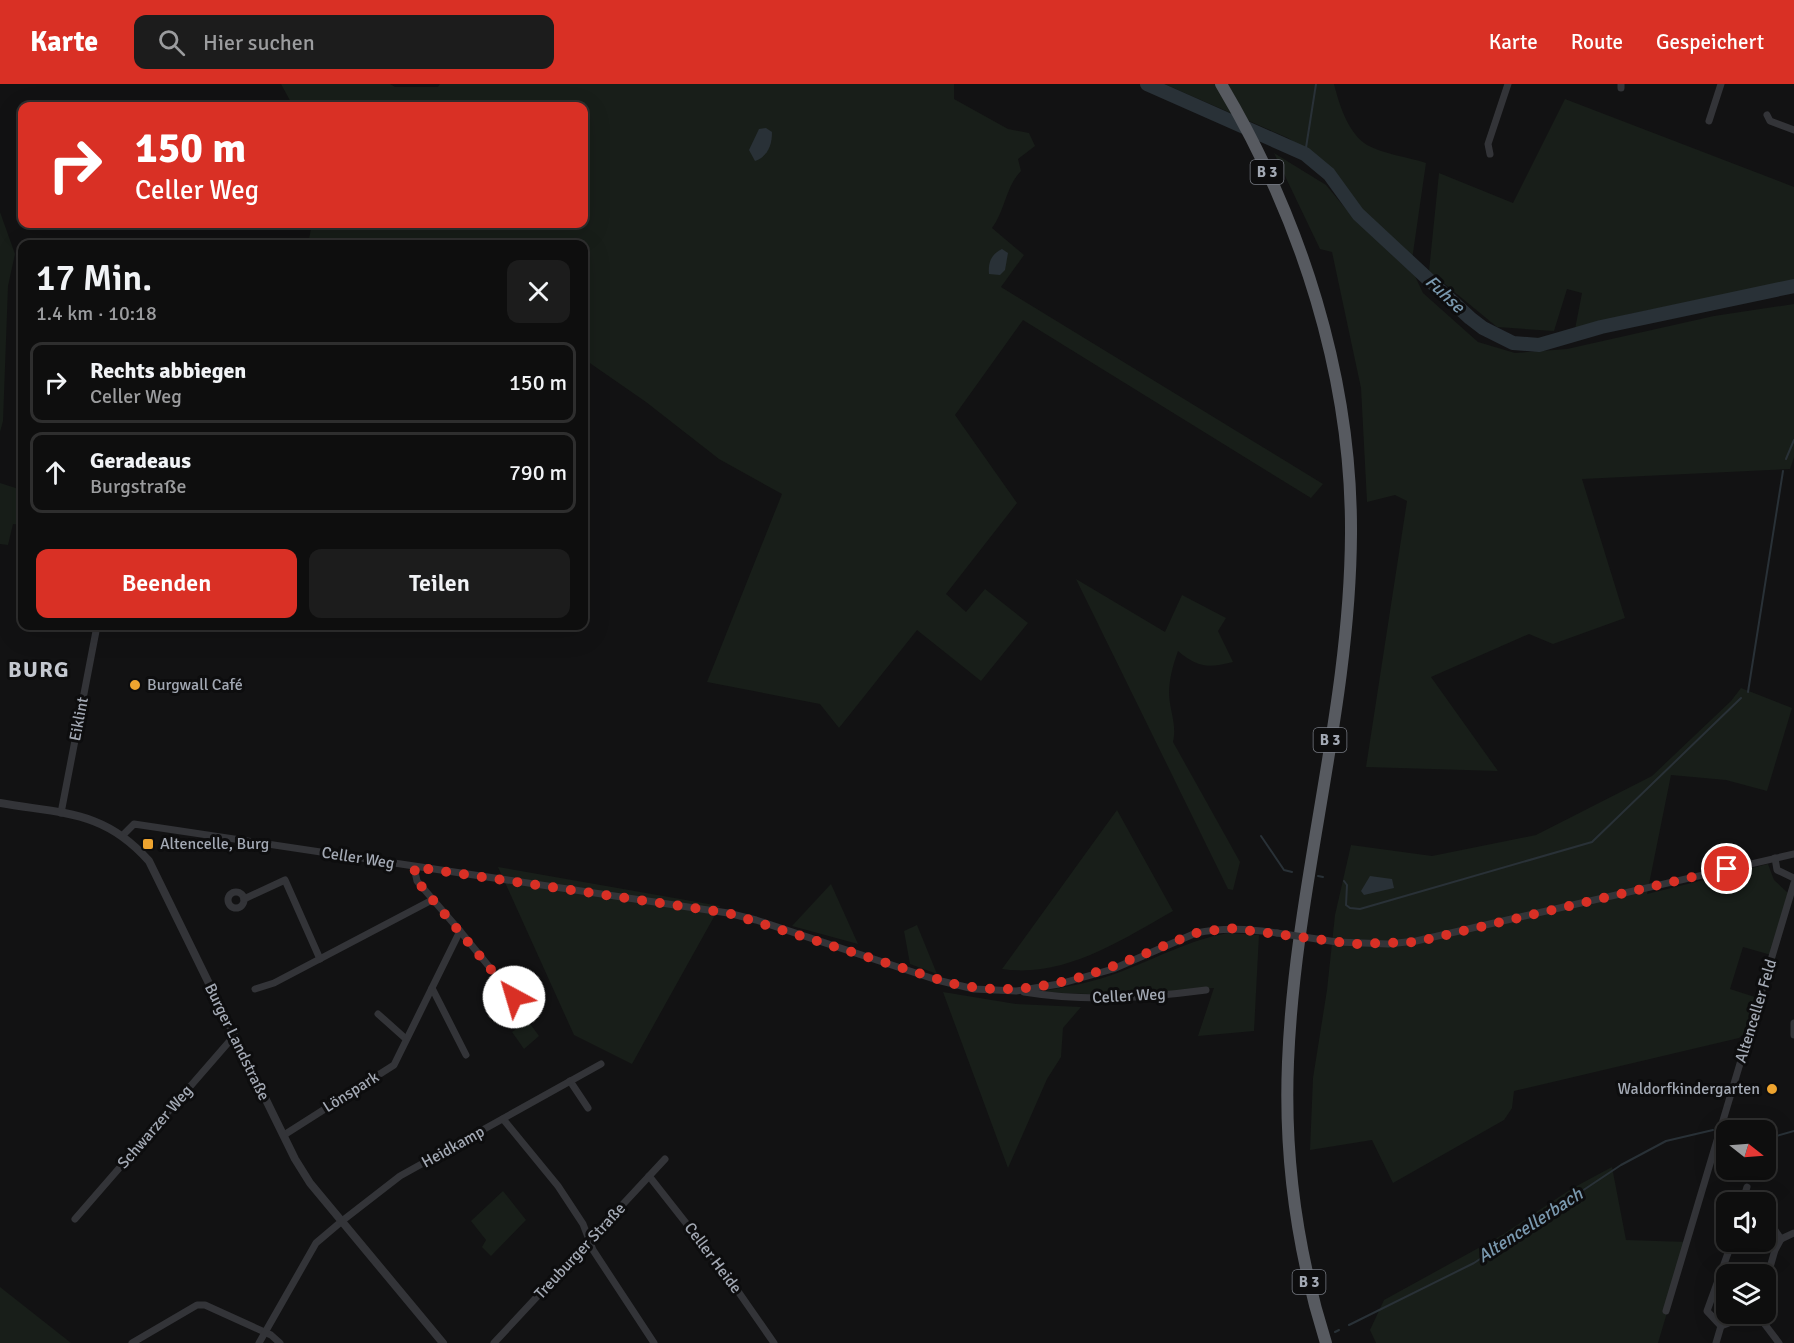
<!DOCTYPE html>
<html lang="de">
<meta charset="utf-8">
<style>
:root{--surface:#0e0e0e;--page:#1c1c1c;--text:#f1f3f6;--muted:#9b9c9e;--line:#2e2e2e;--accent:#d93025}
body{margin:0;font-family:Signika,sans-serif;background:var(--page);color:var(--text);height:100vh;display:flex;flex-direction:column;font-size:22px;white-space:nowrap}
*{box-sizing:border-box;margin:0}
p{font-size:20px;color:var(--muted)}
.icon{flex:none;width:33px;height:33px;fill:none;stroke:currentColor;stroke-width:2;stroke-linecap:round;stroke-linejoin:round}
.map{position:relative;flex:1;overflow:hidden}
.side{position:absolute;left:18px;top:156px;width:570px;height:390px;display:flex;flex-direction:column;background:var(--surface);border-radius:12px;box-shadow:0 6px 24px #0002,0 0 0 2px var(--line)}
.side>*{flex:none}
.guide{position:absolute;left:18px;top:18px;width:570px;height:126px;border-radius:12px;box-shadow:0 6px 24px #0002,0 0 0 2px var(--line);background:#d93025;color:#fff;overflow:hidden}
.needle{width:39px;rotate:107deg}
.buttons{position:absolute;left:1716px;top:1036px;display:grid;gap:12px}
.buttons a{display:grid;place-items:center;width:60px;height:60px;border-radius:12px;background:var(--surface);box-shadow:0 6px 24px #0002,0 0 0 2px var(--line);font-size:30px}
.pin{position:absolute;display:grid;place-items:center;width:51px;height:51px;color:#fff;margin:-26px;border:3px solid #fff;border-radius:50%;box-shadow:0 2px 6px #0007}
.me{position:absolute;width:66px;margin:-33px;rotate:321deg;stroke-linejoin:round;filter:drop-shadow(0 0 4px #0008)}
.turn{display:flex;align-items:center;gap:21px;height:126px;padding:0 18px;font-size:27px}
.turn .icon{width:78px;height:78px;stroke-width:2.5}
.turn b{display:block;font-size:42px;line-height:51px}
.round{display:grid;place-items:center;flex:none;width:63px;height:63px;border-radius:12px;background:var(--page)}
.summary{display:flex;align-items:center;justify-content:space-between;height:102px;padding:0 18px}
h1{font-size:36px;font-weight:600;line-height:45px}
.button{display:flex;gap:12px;margin-top:auto;padding:12px 18px}
.button a{flex:1;height:69px;border-radius:12px;background:var(--accent);color:#fff;font-size:24px;font-weight:600;line-height:69px;text-align:center}
.button a+a{background:var(--page);color:var(--text)}
ul{padding:0;list-style:none}
li{display:flex;align-items:center;gap:18px;height:81px;margin:0 12px 9px;padding:0 6px;border:3px solid var(--line);border-radius:12px}
li div{flex:1}
li b{display:block;font-size:22px}
li em{font-style:normal}
header{display:flex;align-items:center;gap:36px;box-sizing:border-box;height:84px;padding:0 30px;background:var(--accent);color:#fff}
header strong{font-size:28px}
nav{display:flex;gap:33px;margin-inline-start:auto;font-size:21px}
.search{width:420px;height:54px;background:var(--page);display:flex;align-items:center;gap:15px;box-sizing:border-box;padding:0 21px;border-radius:12px;color:var(--muted);font-size:22px}
.map>svg:first-child{display:block}
.green{fill:#181e19}
.water{fill:#293137}
.lines{fill:none;stroke-linecap:round;stroke-linejoin:round}
.stream{stroke:#293137;stroke-width:2}
.river{stroke:#293137;stroke-width:14}
.minor{stroke:#333438;stroke-width:7}
.tertiary{stroke:#333438;stroke-width:8}
.trunk{stroke:#575a60;stroke-width:12}
.minor-bridge{stroke:#333438;stroke-width:7}
.route{stroke:#d93025;stroke-width:10;stroke-dasharray:0 18}
.poi-dot{fill:#eea42f;stroke:#0d0d0e;stroke-width:2}
.labels{text-anchor:middle;dominant-baseline:central;stroke-width:6;stroke-linejoin:round;paint-order:stroke}
.shield{fill:#0d0d0e;stroke:#767a82;stroke-width:1.5}
.shield-label{font-size:15px;font-weight:bold;fill:#a3a9b4}
.poi-label{font-size:16px;fill:#a3a9b4;stroke:#0d0d0e;text-anchor:start}
.street-label{font-size:16px;fill:#a3a9b4;stroke:#0d0d0e}
.water-label{font-size:18px;font-style:italic;fill:#7a99af;stroke:#0d0d0e}
.district-label{font-size:22px;font-weight:bold;letter-spacing:1.5px;fill:#c4c8d0;stroke:#0d0d0e}
</style>
<header>
<strong>Karte</strong>
<div class="search"><svg class="icon" aria-label="search" viewBox="0 0 24 24"><circle cx="10" cy="10" r="6"/><path d="M15 15l6 6"/></svg>Hier suchen</div>
<nav><a>Karte</a><a>Route</a><a>Gespeichert</a></nav>
</header>
<div class="map">
<svg width="1794" height="1259" viewBox="0 0 1794 1259">
<rect width="100%" height="100%" fill="#121213"/>
<!-- green -->
<g class="green">
<path d="M281 0H390L395 3H438L440 0H954V15L1008 45 1029 49 1035 62 1018 75 1021 87C1006 102 1005 127 992 144L1024 171 1001 203 1323 400 1311 414 1023 236 955 331 1017 419 946 510 966 528 985 505 1028 539 981 597 917 546 839 644 820 620 707 598 782 410 719 375 646 318 584 275V160H308L312 140H584V22H293Z"/>
<path d="M1164 0H1334C1339 20 1348 49 1367 61 1383 70 1408 73 1426 79L1412 176 1367 133 1326 79 1288 54Z"/>
<polygon points="1565,15 1794,103 1794,196 1630,230 1575,245 1582,209 1567,205 1554,247 1497,243 1429,187 1439,89 1513,119"/>
<polygon points="1274,69 1326,101 1346,125 1415,192 1423,209 1478,258 1515,269 1567,265 1714,232 1794,220 1794,373 1790,385 1582,395 1625,534 1553,560 1529,550 1431,593 1498,687 1366,683 1407,417 1395,411 1367,418 1361,304 1332,168 1320,165"/>
<polygon points="0,128 15,170 8,202 3,337 0,348"/>
<polygon points="0,399 22,406 22,441 13,440 8,461 0,460"/>
<path d="M1076 495 1165 548 1182 511 1226 534 1218 547 1233 578C1208 584 1198 584 1178 567 1173 581 1169 595 1169 610 1170 628 1177 641 1173 658L1240 778 1233 806 1228 805Z"/>
<polygon points="1741,604 1792,624 1767,707 1726,696 1671,691 1647,810 1768,780 1774,796 1788,809 1771,871 1743,863 1730,905 1758,914 1749,945 1739,954 1514,1007 1512,1024 1504,1036 1393,1099 1372,1056 1310,1066 1313,994 1327,906 1335,831 1351,761 1432,772 1536,751 1652,692 1731,617"/>
<path d="M1117 726 1173 827C1120 857 1064 894 1002 885Z"/>
<polygon points="498,783 720,822 632,980 574,951"/>
<polygon points="831,800 858,860 792,842"/>
<polygon points="917,841 937,890 910,880 904,847"/>
<path d="M1228 849 1259 851 1254 947 1198 952 1214 904 1112 911 1039 908C1066 903 1094 898 1120 888 1157 874 1189 856 1228 849Z"/>
<polygon points="943,908 1016,920 1081,923 1063,944 1061,973 1047,995 1008,1084"/>
<polygon points="528,937 539,952 524,965 512,948"/>
<polygon points="1612,1083 1626,1156 1688,1158 1658,1259 1376,1259 1370,1246 1384,1216 1502,1151 1571,1105"/>
<polygon points="503,1107 526,1136 491,1172 482,1163 486,1156 471,1137"/>
<polygon points="0,1203 71,1259 0,1259"/>
</g>
<!-- water -->
<g class="water">
<path d="M766 44 772 48C772 61 768 72 755 77L749 66 759 45Z"/>
<path d="M1002 165 1008 169 1005 186 1000 191 989 190C988 179 991 170 1002 165Z"/>
<polygon points="1370,792 1392,795 1394,804 1364,811 1361,807"/>
</g>
<g class="lines">
<!-- stream -->
<g class="stream">
<polyline points="1305,70 1316,0"/>
<polyline points="1786,375 1794,356"/>
<polyline points="1748,608 1783,387"/>
<polyline points="1261,752 1284,786 1292,788"/>
<polyline points="1318,792 1323,793"/>
<polyline points="1344,797 1347,801 1346,821 1350,824 1360,825 1592,758 1741,614"/>
<polyline points="1728,1046 1733,1047"/>
<polyline points="1766,1055 1794,1047"/>
<polyline points="1349,1241 1474,1179 1621,1081 1666,1057 1713,1046"/>
<polyline points="1335,1248 1339,1246"/>
</g>
<!-- river -->
<polyline class="river" points="1147,0 1305,70 1329,90 1358,130 1470,234 1483,244 1513,259 1539,261 1601,243 1794,202"/>
<!-- minor -->
<g class="minor">
<polyline points="1621,4 1621,0"/>
<polyline points="1767,31 1770,37 1794,46"/>
<polyline points="1709,37 1721,0"/>
<polyline points="1490,70 1488,60 1508,0"/>
<polyline points="61,729 97,542"/>
<path d="M123 751 134 740 728 829 756 836 937 896 974 905 1016 907 1059 900 1113 885 1196 849C1224 843 1249 845 1277 849"/>
<polyline points="1775,774 1777,786 1794,794"/>
<circle cx="236" cy="816" r="8"/>
<polyline points="244,815 285,796 320,875"/>
<polyline points="460,847 527,929 514,939"/>
<polyline points="1337,858 1388,860 1416,857 1794,770"/>
<polyline points="432,904 466,971"/>
<polyline points="255,905 274,899 432,816"/>
<path d="M1024 908C1085 918 1145 914 1206 906"/>
<polyline points="378,930 406,955"/>
<polyline points="1794,939 1794,951"/>
<polyline points="570,997 588,1024"/>
<polyline points="503,1035 558,1102 583,1140 593,1166 654,1259"/>
<polyline points="284,1051 394,981 460,847 417,797 414,783"/>
<polyline points="649,1092 726,1190 774,1259"/>
<polyline points="1742,1119 1747,1103"/>
<polyline points="1766,1133 1781,1155"/>
<polyline points="75,1135 234,952"/>
<polyline points="1781,1155 1794,1149"/>
<polyline points="1766,1197 1775,1166 1781,1155"/>
<polyline points="1666,1227 1794,799"/>
<polyline points="1757,1230 1779,1259"/>
<polyline points="1721,1242 1752,1230"/>
<polyline points="132,1259 197,1221 205,1221 271,1251 280,1259"/>
<polyline points="259,1259 316,1159 342,1137 400,1092 601,980"/>
<polyline points="494,1259 665,1075"/>
<polyline points="1716,1259 1721,1242 1707,1227 1732,1158"/>
</g>
<!-- tertiary -->
<path class="tertiary" d="M0 719C63 730 104 726 149 777L295 1075 310 1099 443 1259"/>
<!-- trunk -->
<path class="trunk" d="M1221 0C1301 134 1352 293 1351 450 1350 628 1295 800 1288 978 1284 1074 1297 1167 1326 1259"/>
<!-- minor-bridge -->
<polyline class="minor-bridge" points="1277,849 1337,858"/>
</g>
<g class="lines">
<!-- route -->
<path class="route" d="M514 913 417 797 414 783 728 829 950 899C1043 920 1112 882 1196 849L1229 844 1354 860 1416 858 1727 785"/>
</g>
<!-- markers -->
<g class="poi-dot">
<circle cx="135" cy="601" r="6"/>
<rect x="142" y="754" width="12" height="12" rx="3"/>
<circle cx="1772" cy="1005" r="6"/>
</g>
<g class="labels">
<!-- shield labels -->
<g class="shield">
<rect x="1250.5" y="76" width="33" height="24" rx="4.5"/>
<rect x="1313.5" y="644" width="33" height="24" rx="4.5"/>
<rect x="1292.5" y="1186" width="33" height="24" rx="4.5"/>
</g>
<g class="shield-label">
<text x="1267" y="88">B 3</text>
<text x="1330" y="656">B 3</text>
<text x="1309" y="1198">B 3</text>
</g>
<!-- poi labels -->
<g class="poi-label">
<text x="147" y="601">Burgwall Café</text>
<text x="160" y="760">Altencelle, Burg</text>
<text x="1760" y="1005" text-anchor="end">Waldorfkindergarten</text>
</g>
<!-- street labels -->
<g class="street-label">
<text transform="translate(79 635) rotate(-79)">Eiklint</text>
<text transform="translate(358 774) rotate(9)">Celler Weg</text>
<text transform="translate(1129 912) rotate(-3)">Celler Weg</text>
<text transform="translate(1756 927) rotate(-73)">Altenceller Feld</text>
<text transform="translate(237 958) rotate(64)">Burger Landstraße</text>
<text transform="translate(351 1008) rotate(-32)">Lönspark</text>
<text transform="translate(155 1043) rotate(-49)">Schwarzer Weg</text>
<text transform="translate(453 1063) rotate(-29)">Heidkamp</text>
<text transform="translate(580 1167) rotate(-47)">Treuburger Straße</text>
<text transform="translate(713 1174) rotate(53)">Celler Heide</text>
</g>
<!-- water labels -->
<g class="water-label">
<text transform="translate(1445 210) rotate(43)">Fuhse</text>
<text transform="translate(1530 1141) rotate(-33)">Altencellerbach</text>
</g>
<!-- district labels -->
<g class="district-label">
<text x="39" y="585">BURG</text>
</g>
</g>
</svg>
<div class="buttons">
<a><svg class="needle" viewBox="-14 -14 28 28"><path d="M0-13l5 13h-10z" fill="#e53935"/><path d="M0 13l5-13h-10z" fill="#9b9c9e"/></svg></a>
<a><svg class="icon" aria-label="sound" viewBox="0 0 24 24"><path d="M4 9h4l5-4v14l-5-4H4zM17 9q2 3 0 6"/></svg></a>
<a><svg class="icon" aria-label="layers" viewBox="0 0 24 24"><path d="M12 4l9 5-9 5-9-5zM3 14l9 5 9-5"/></svg></a>
</div>
<div class="pin" style="left:1727px;top:785px;background:#d93025"><svg class="icon" aria-label="arrive" viewBox="0 0 24 24"><path d="M6 21V4h12l-3 4 3 4H6"/></svg></div>
<svg class="me" style="left:514px;top:913px" viewBox="-20 -20 40 40"><circle r="19" fill="#fff"/><path d="M0-13L10 11 0 6-10 11z" fill="#d93025"/></svg>
<div class="guide">
<div class="turn"><svg class="icon" aria-label="right" viewBox="0 0 24 24"><path d="M7 20v-9h11M14 6l5 5-5 5"/></svg><div><b>150 m</b>Celler Weg</div></div>
</div>
<section class="side">
<div class="summary"><div><h1>17 Min.</h1><p>1.4 km · 10:18</p></div><a class="round"><svg class="icon" aria-label="close" viewBox="0 0 24 24"><path d="M6 6l12 12M18 6L6 18"/></svg></a></div>
<ul>
<li><svg class="icon" aria-label="right" viewBox="0 0 24 24"><path d="M7 20v-9h11M14 6l5 5-5 5"/></svg><div><b>Rechts abbiegen</b><p>Celler Weg</p></div><em>150 m</em></li>
<li><svg class="icon" aria-label="ahead" viewBox="0 0 24 24"><path d="M12 20V5M6 11l6-6 6 6"/></svg><div><b>Geradeaus</b><p>Burgstraße</p></div><em>790 m</em></li>
</ul>
<div class="button"><a>Beenden</a><a>Teilen</a></div>
</section>
</div>
